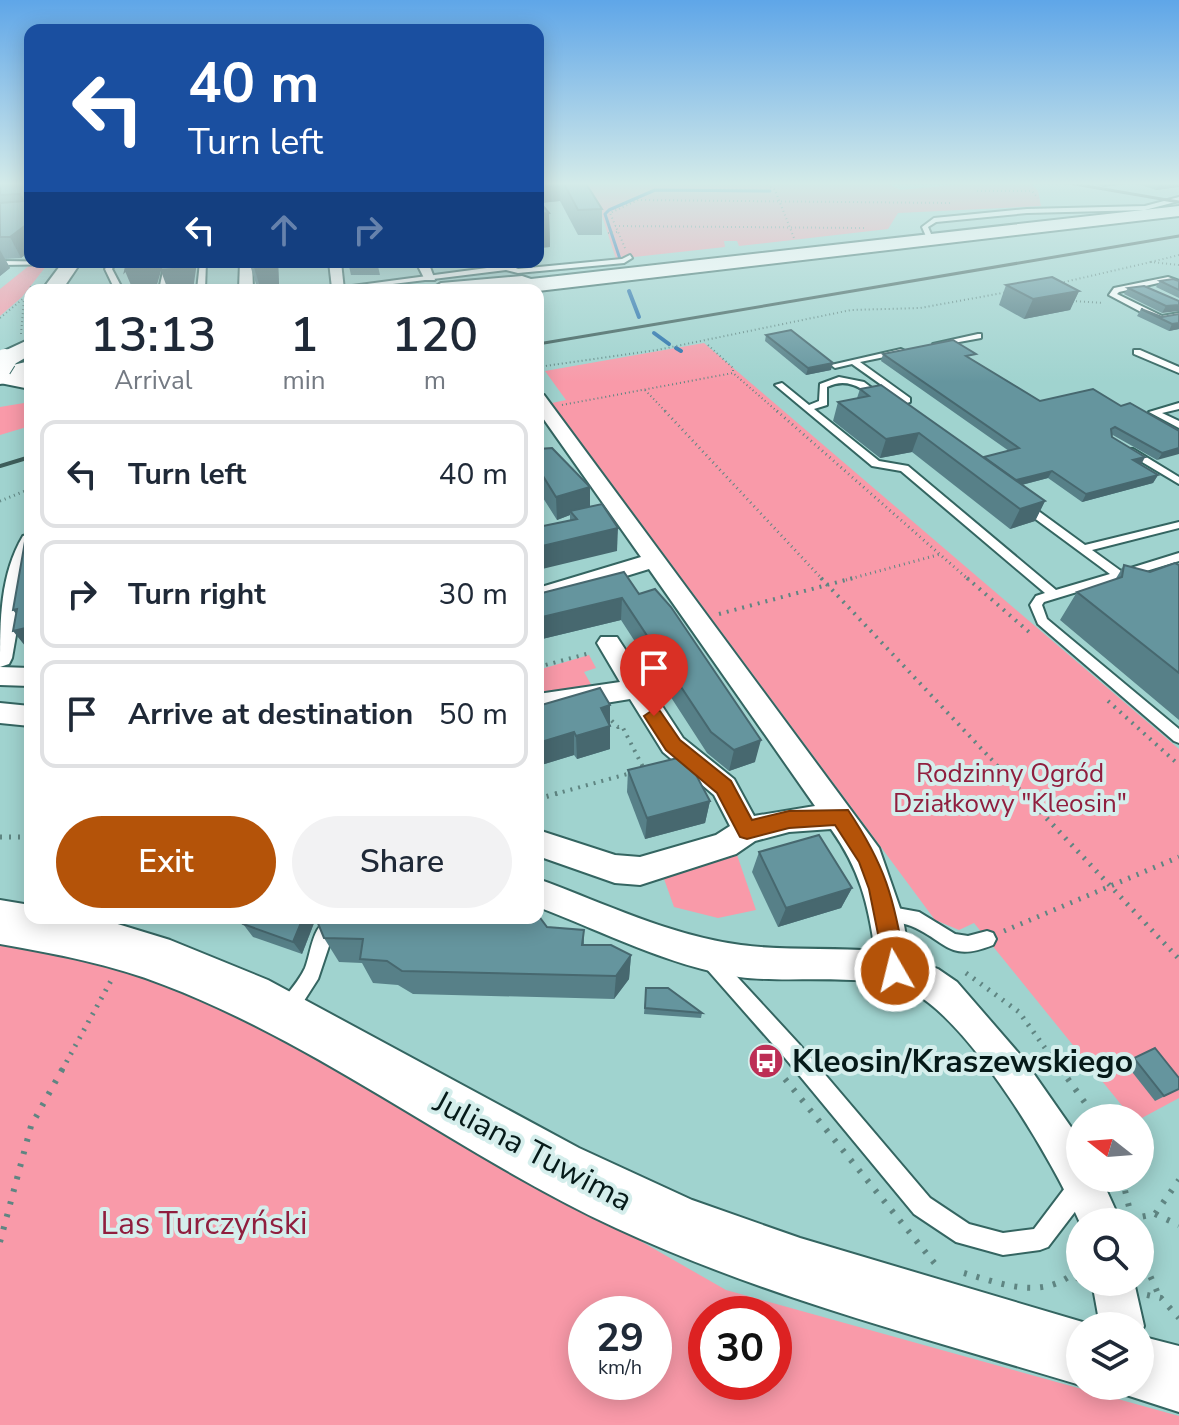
<!DOCTYPE html>
<meta charset="utf-8">
<style>
:root{--surface:#fff;--page:#f2f2f3;--text:#1f2937;--muted:#747a83;--line:#e0e1e3;--accent:#b45309}
body{margin:0;font-family:"Nunito Sans",sans-serif;background:var(--page);color:var(--text);height:100vh;display:flex;flex-direction:column;font-size:30px;white-space:nowrap}
*{box-sizing:border-box;margin:0}
p{font-size:26px;color:var(--muted)}
.icon{flex:none;width:44px;height:44px;fill:none;stroke:currentColor;stroke-width:2;stroke-linecap:round;stroke-linejoin:round}
.map{position:relative;flex:1;overflow:hidden}
.details{position:absolute;left:24px;top:284px;width:520px;height:640px;display:flex;flex-direction:column;background:var(--surface);border-radius:16px;box-shadow:0 4px 20px #0003}
.details>*{flex:none}
.top-card{position:absolute;left:24px;top:24px;width:520px;height:244px;border-radius:16px;box-shadow:0 4px 20px #0003;background:#1a4fa0;color:#fff;overflow:hidden}
.needle{width:52px;rotate:287deg}
.controls{position:absolute;left:1066px;top:1104px;display:grid;gap:16px}
.controls a{display:grid;place-items:center;width:88px;height:88px;border-radius:50%;background:var(--surface);box-shadow:0 4px 20px #0003;font-size:40px}
.speed{position:absolute;left:568px;top:1296px;display:flex;gap:16px;font-size:40px;font-weight:700;text-align:center}
.speed>*{display:grid;place-content:center;width:104px;height:104px;border-radius:50%;background:var(--surface);box-shadow:0 4px 20px #0003;line-height:1}
.speed small{font-size:20px;font-weight:400}
.speed .limit{border:12px solid #d22;background:#fff;color:#111}
.pin{position:absolute;display:grid;place-items:center;width:68px;height:68px;color:#fff;margin:-82px -34px;border-radius:50% 50% 50% 0;rotate:-45deg;box-shadow:0 0 8px #0007}
.pin .icon{rotate:45deg}
.me{position:absolute;width:88px;margin:-44px;rotate:352deg;stroke-linejoin:round;filter:drop-shadow(0 0 6px #0008)}
.turn{display:flex;align-items:center;gap:28px;height:168px;padding:0 32px;font-size:36px}
.turn .icon{width:104px;height:104px;stroke-width:2.5}
.turn b{display:block;font-size:56px;line-height:68px}
.lanes{display:flex;align-items:center;height:76px;padding:0 32px;background:#0003;justify-content:center;gap:40px;direction:ltr}
.lanes .off{opacity:.35}
.eta{display:flex;justify-content:space-evenly;align-items:center;height:136px;text-align:center}
.eta b{font-size:48px;font-weight:600;line-height:56px}
.button{display:flex;gap:16px;margin-top:auto;padding:16px 32px}
.button a{flex:1;height:92px;border-radius:48px;background:var(--accent);color:#fff;font-size:32px;font-weight:600;line-height:92px;text-align:center}
.button a+a{background:var(--page);color:var(--text)}
ul{padding:0;list-style:none}
li{display:flex;align-items:center;gap:24px;height:108px;margin:0 16px 12px;padding:0 16px;border:4px solid var(--line);border-radius:16px}
li div{flex:1}
li b{display:block;font-size:30px}
li em{font-style:normal}
.map>svg:first-child{display:block}
.green{fill:#f99aa9;fill-rule:evenodd}
.lines{fill:none;stroke-linecap:round;stroke-linejoin:round}
.stream-far1{stroke:#256eaa;stroke-width:3}
.stream{stroke:#256eaa;stroke-width:4}
.lane-casing{stroke:#346561;stroke-width:4}
.street-casing{stroke:#346561;stroke-width:4}
.secondary-casing{stroke:#346561;stroke-width:4}
.primary-casing{stroke:#346561;stroke-width:4}
.path-far4{stroke:#5f8582;stroke-width:2;stroke-dasharray:1 3;stroke-linecap:butt}
.path-far3{stroke:#5f8582;stroke-width:3;stroke-dasharray:1 4;stroke-linecap:butt}
.path-far2{stroke:#5f8582;stroke-width:4;stroke-dasharray:2 6;stroke-linecap:butt}
.path-far1{stroke:#5f8582;stroke-width:5;stroke-dasharray:2 7;stroke-linecap:butt}
.path{stroke:#5f8582;stroke-width:6;stroke-dasharray:3 10;stroke-linecap:butt}
.lane{fill:#fff;fill-rule:evenodd}
.street{fill:#fff;fill-rule:evenodd}
.secondary{fill:#fff;fill-rule:evenodd}
.primary{fill:#fff;fill-rule:evenodd}
.rail-far1{stroke:#3e5e5b;stroke-width:3}
.rail{stroke:#3e5e5b;stroke-width:4}
.secondary-bridge-casing{stroke:#346561;stroke-width:24;stroke-linecap:butt}
.secondary-bridge{stroke:#fff;stroke-width:22}
.wall{fill:#578088}
.shaded-wall{fill:#47686f}
.building{fill:#65959e;stroke:#47686f;stroke-width:2}
.route{fill:#b45309;stroke:#753606;stroke-width:2}
.labels{text-anchor:middle;dominant-baseline:central;stroke-width:8;stroke-linejoin:round;paint-order:stroke}
.park-label{font-size:26px;fill:#901e3e;stroke:#d5eeec}
.near-poi-label{font-size:32px;font-weight:bold;fill:#061a19;stroke:#d5eeec;text-anchor:start}
.near-street-label{font-size:32px;fill:#061a19;stroke:#d5eeec}
.near-park-label{font-size:32px;fill:#901e3e;stroke:#d5eeec}
</style>
<div class="map">
<svg width="1179" height="1425" viewBox="0 0 1179 1425">
<rect width="100%" height="100%" fill="#a0d3cf"/>
<!-- green -->
<g class="green">
<polygon points="581,182 884,182 901,190 982,182 1029,182 1038,191 1041,206 898,213 888,229 739,246 737,241 724,241 725,247 616,259 601,213"/>
<polygon points="30,265 47,265 22,297 0,316 0,289"/>
<polygon points="704,343 1179,749 1179,1098 1140,1119 1132,1118 974,923 959,930 935,920 552,403 566,400 545,371"/>
<polygon points="30,402 30,426 0,435 0,407"/>
<polygon points="589,655 596,668 584,672 592,686 550,698 538,694 538,670"/>
<polygon points="736,852 756,910 718,918 674,907 663,876"/>
<path d="M0 936 24 938 216 998 726 1290 1179 1416V1425H0ZM586 1314H654V1382H586ZM706 1314H774V1382H706Z"/>
</g>
<g class="lines">
<!-- stream-far1 -->
<polyline class="stream-far1" points="620,259 605,214 609,210 655,190 770,191"/>
<!-- stream -->
<g class="stream">
<polyline points="629,291 639,317"/>
<polyline points="654,333 669,344"/>
<polyline points="676,348 681,351"/>
</g>
<defs>
<g id="lane">
<polygon points="1179,197 1179,201 1145,210 1027,213 936,222 928,227 934,241 931,243 928,241 922,227 934,218 1027,209 1145,206"/>
<polygon points="630,255 632,258 624,263 518,273 506,270 344,290 322,290 502,266 504,263 518,269 622,259"/>
<polygon points="0,261 73,262 70,264 0,265"/>
<polygon points="107,262 150,262 147,264 115,264 112,269 123,290 115,290 105,269 109,264"/>
<polygon points="165,262 171,262 167,290 159,290"/>
<polygon points="200,262 206,262 205,290 197,290"/>
<polygon points="1168,277 1179,281 1179,286 1167,281 1119,292 1117,294 1162,316 1179,313 1179,317 1158,321 1109,295 1114,288"/>
<polygon points="978,334 981,334 981,338 937,346 933,344"/>
<polygon points="901,349 905,351 904,353 860,362 910,398 910,402 907,403 852,364 835,368 831,365"/>
<polygon points="1134,350 1140,350 1179,367 1179,373 1134,354"/>
<path d="M839 377 864 382 885 398 878 400C862 388 847 377 827 387V405L814 409 879 461 908 466 1056 590 1110 574 1018 506V502H1026L1085 545 1179 522V528L1092 550 1121 571 1179 553V561L1044 602 1042 605 1047 619 1179 729V743L1174 741 1038 624 1030 605 1036 596 1045 593 901 471 872 466 775 385 782 383 809 405 819 401 820 384Z"/>
<polygon points="1179,403 1179,409 1162,413 1179,421 1179,428 1149,412"/>
<polygon points="1127,449 1133,449 1179,477 1179,484 1127,453"/>
<path d="M886 906 919 912 955 934 968 936 987 931 993 933 996 939 993 945C948 963 947 941 911 926 902 922 890 923 880 920L877 914 880 908Z"/>
<path d="M336 918 342 925 331 940 318 979 293 1018 286 1020 279 1018 277 1011 279 1004C288 993 299 981 305 968 312 951 312 919 336 918Z"/>
<polygon points="711,952 717,955 799,1044 930,1198 969,1224 1003,1233 1034,1229 1071,1180 1079,1177 1087,1180 1090,1188 1087,1196 1048,1247 1040,1250 1003,1255 956,1242 914,1214 785,1058 705,967 702,961 705,955"/>
</g>
<g id="street">
<polygon points="240,262 252,262 253,290 239,290"/>
<polygon points="329,262 341,262 344,290 332,288"/>
<polygon points="416,262 428,262 435,280 425,280"/>
<polygon points="496,262 508,262 510,265 504,269"/>
<path d="M538 394 544 395 879 848 902 914 910 958 938 969 957 982 1022 1057 1080 1140V1178H1101L1121 1222 1080 1223C1054 1162 973 1026 914 993 875 971 786 984 739 977 669 966 604 932 538 907V879C604 903 671 936 741 945 786 951 831 947 875 951 868 903 860 870 831 829L789 832 755 841 736 854 640 885 615 883 538 856V830L615 855 640 857 716 835 730 826 714 795 663 752 630 699 538 714V694L620 682 597 643 601 637H617L683 738 734 779 754 816 815 806 649 569 538 603V588L641 557 538 411Z"/>
<path d="M30 534V555L12 658 9 664 0 667C0 619 0 575 23 536Z"/>
<polygon points="0,667 30,668 30,686 0,685"/>
<polygon points="0,703 30,706 30,726 0,723"/>
<polygon points="1092,1282 1134,1282 1144,1326 1140,1336 1140,1326 1100,1326"/>
</g>
<g id="secondary">
<polygon points="63,262 81,262 62,290 42,290"/>
<polygon points="30,339 30,355 13,365 0,366 0,353"/>
<polygon points="5,370 30,375 30,389 0,383 0,371"/>
<path d="M0 900 30 905V918H98L170 940 268 980 579 1148 692 1200 800 1238 1096 1326H1080V1385C924 1338 765 1297 616 1228 461 1156 324 1046 164 985 111 964 56 954 0 944Z"/>
<polygon points="1140,1336 1179,1346 1179,1412 1117,1392 1114,1386 1140,1386"/>
</g>
<g id="primary">
<polygon points="1179,206 1179,216 538,291 430,290 441,283 522,276 531,279"/>
<polygon points="30,361 30,377 0,384 0,368"/>
</g>
</defs>
<!-- lane casing -->
<use href="#lane" class="lane-casing"/>
<!-- street casing -->
<use href="#street" class="street-casing"/>
<!-- secondary casing -->
<use href="#secondary" class="secondary-casing"/>
<!-- primary casing -->
<use href="#primary" class="primary-casing"/>
<!-- path-far4 -->
<g class="path-far4">
<polyline points="590,182 594,182"/>
<polyline points="764,182 775,190 794,238"/>
<polyline points="977,191 1032,191 1038,198"/>
<polyline points="615,226 864,228"/>
<polyline points="608,233 617,232"/>
<polyline points="625,248 610,213 638,200 952,203"/>
<polyline points="1179,255 1151,262 1179,265"/>
<polyline points="1060,283 1151,262"/>
<polyline points="1072,301 1103,303"/>
<polyline points="0,318 25,297 31,286"/>
<polyline points="21,334 24,299"/>
<polyline points="708,345 733,368 733,373"/>
<polyline points="538,367 657,350 851,310 920,308 1008,292"/>
<polyline points="645,390 667,413"/>
<polyline points="562,405 733,373 779,413"/>
</g>
<!-- path-far3 -->
<g class="path-far3">
<polyline points="665,411 823,580"/>
<polyline points="777,411 969,580"/>
<polyline points="0,501 30,489"/>
<polyline points="846,580 941,554"/>
</g>
<!-- path-far2 -->
<g class="path-far2">
<polyline points="821,578 1024,794"/>
<polyline points="967,578 1029,632"/>
<polyline points="719,614 853,578"/>
<polyline points="538,667 590,653"/>
<polyline points="1108,701 1179,765"/>
<polyline points="606,715 618,727 622,726 644,769"/>
<polyline points="555,794 631,773"/>
</g>
<!-- path-far1 -->
<g class="path-far1">
<polyline points="1022,792 1179,959"/>
<polyline points="538,799 562,792"/>
<polyline points="0,837 30,837"/>
<polyline points="1004,931 1179,857"/>
<polyline points="966,973 1019,1012 1061,1070"/>
<polyline points="62,1070 113,977"/>
</g>
<!-- path -->
<g class="path">
<polyline points="1060,1068 1096,1118"/>
<polyline points="785,1079 936,1265"/>
<polyline points="1122,1178 1130,1211"/>
<polyline points="1155,1214 1179,1225"/>
<polyline points="1130,1219 1155,1214 1179,1180"/>
<polyline points="0,1242 31,1126 63,1068"/>
<polyline points="1140,1253 1160,1298"/>
<path d="M964 1273C999 1283 1037 1299 1070 1276L1080 1279"/>
<polyline points="1147,1295 1161,1298 1179,1318"/>
</g>
<!-- lane -->
<use href="#lane" class="lane"/>
<!-- street -->
<use href="#street" class="street"/>
<!-- secondary -->
<use href="#secondary" class="secondary"/>
<!-- primary -->
<use href="#primary" class="primary"/>
<!-- rail-far1 -->
<g class="rail-far1">
<polyline points="1063,182 1179,202"/>
<polyline points="538,344 1179,236"/>
</g>
<!-- rail -->
<polyline class="rail" points="0,466 30,457"/>
<defs>
<polyline id="secondary-bridge" points="0,368 5,360"/>
</defs>
<!-- secondary-bridge casing -->
<use href="#secondary-bridge" class="secondary-bridge-casing"/>
<!-- secondary-bridge -->
<use href="#secondary-bridge" class="secondary-bridge"/>
</g>
<!-- wall -->
<g class="wall">
<polygon points="0,182 30,182 30,251 21,258 5,259 10,268 0,276"/>
<polygon points="538,182 585,182 602,209 602,235 578,235 560,201 541,203 549,213 550,247 538,248"/>
<polygon points="1091,182 1179,182 1179,187 1156,190 1135,183 1103,187"/>
<polygon points="249,262 278,262 279,285 260,287 256,284"/>
<polygon points="348,262 377,262 380,275 351,275"/>
<polygon points="1160,281 1179,281 1179,298 1156,287"/>
<polygon points="1006,285 1079,291 1070,310 1024,319 999,305"/>
<polygon points="1128,288 1179,301 1162,313 1124,294"/>
<polygon points="1141,309 1162,317 1179,314 1179,329 1169,331 1137,316"/>
<polygon points="766,335 831,370 806,375 765,341"/>
<polygon points="883,354 973,360 1040,401 1121,406 1179,431 1157,460 1111,434 1112,437 1140,465 1158,475 1153,483 1082,502 1048,478 1022,485 1045,501 1035,521 1010,529 912,452 880,458 833,421 838,402 857,398 860,389 984,458 984,457 1009,451 881,361"/>
<polygon points="538,449 590,507 617,551 570,520 570,515 557,520 538,490"/>
<polygon points="1124,565 1150,572 1179,565 1179,720 1060,620 1077,592 1115,580"/>
<polygon points="624,572 755,762 729,771 707,753 621,620 538,640 538,594"/>
<polygon points="538,706 609,724 610,749 577,759 574,755 538,766"/>
<polygon points="628,770 710,801 705,823 645,839 627,792"/>
<polygon points="759,852 852,888 841,908 778,927 752,872"/>
<polygon points="314,923 302,954 253,937 243,924"/>
<polygon points="547,927 584,930 584,945 631,955 629,979 614,999 413,994 398,985 373,983 362,963 339,962 324,938"/>
<polygon points="646,988 702,1013 701,1018 644,1014"/>
<polygon points="1134,1058 1179,1089 1155,1101 1125,1063"/>
</g>
<!-- shaded-wall -->
<g class="shaded-wall">
<polygon points="538,182 560,182 560,201 538,203"/>
<polygon points="1105,182 1135,182 1103,187"/>
<polygon points="1160,182 1179,182 1179,187 1156,190"/>
<polygon points="549,213 550,247 538,248 538,214"/>
<polygon points="30,222 30,251 21,258 10,237"/>
<polygon points="0,250 10,268 0,276"/>
<polygon points="133,262 197,262 193,290 168,290 161,271 156,288 147,289 145,284 139,290 133,290 125,271"/>
<polygon points="268,262 278,262 279,285 260,287 253,264"/>
<polygon points="439,262 461,262 462,265 439,267"/>
<polygon points="1079,291 1070,310 1024,319 1033,299"/>
<polygon points="1179,305 1179,311 1162,313 1166,306"/>
<polygon points="1179,323 1179,329 1169,331 1172,324"/>
<polygon points="833,363 831,370 806,375 808,368"/>
<polygon points="919,433 912,452 880,458 886,439"/>
<polygon points="1179,448 1179,454 1157,460 1162,453"/>
<polygon points="1145,457 1141,465 1133,460"/>
<polygon points="1052,471 1048,478 1013,487 1016,480"/>
<polygon points="1158,475 1153,483 1082,502 1086,494"/>
<polygon points="590,487 590,509 570,511 570,515 557,520 556,497"/>
<polygon points="1045,501 1035,521 1010,529 1020,509"/>
<polygon points="618,528 617,551 538,570 538,547"/>
<polygon points="622,598 621,620 538,640 538,618"/>
<polygon points="17,609 30,627 30,652 13,631 27,628 13,610"/>
<polygon points="610,705 610,749 577,759 576,736 601,708"/>
<polygon points="574,732 574,755 538,766 538,743"/>
<polygon points="761,740 755,762 729,771 734,750"/>
<polygon points="710,801 705,823 645,839 647,818"/>
<polygon points="852,888 841,908 778,927 786,908"/>
<polygon points="303,918 311,918 314,923 302,954 293,942"/>
<polygon points="631,955 629,979 614,999 616,976"/>
</g>
<!-- building -->
<g class="building">
<polygon points="0,182 30,182 30,222 10,237 0,237 0,203 23,201 20,194 0,195"/>
<polygon points="563,182 585,182 602,209 578,210"/>
<polygon points="538,200 549,213 538,214"/>
<polygon points="127,262 133,262 125,271"/>
<polygon points="138,262 148,262 147,265 137,266"/>
<polygon points="162,262 185,262 184,268 161,270"/>
<polygon points="1052,277 1079,291 1033,299 1006,285"/>
<polygon points="1173,279 1179,281 1179,290 1160,281"/>
<polygon points="1144,286 1179,301 1179,305 1166,306 1128,288"/>
<polygon points="1141,309 1162,317 1179,314 1179,323 1172,324"/>
<polygon points="791,330 833,363 808,368 766,335"/>
<polygon points="953,340 976,354 966,356 1040,401 1093,389 1121,406 1130,403 1179,431 1179,448 1162,453 1115,427 1111,429 1112,437 1145,457 1133,460 1158,475 1086,494 1052,471 1016,480 984,457 1019,448 883,354"/>
<polygon points="881,385 1045,501 1020,509 919,433 886,439 838,402 869,396 860,389"/>
<polygon points="552,448 590,487 556,497 538,468 538,449"/>
<polygon points="602,504 618,528 538,547 538,527 577,519 570,511"/>
<polygon points="30,529 30,627 13,631 17,609 13,610 27,530"/>
<polygon points="1175,563 1179,565 1179,673 1077,592 1122,577 1124,565 1150,572"/>
<polygon points="624,572 639,594 655,589 671,607 761,740 734,750 711,732 622,598 538,618 538,594"/>
<polygon points="600,688 610,705 601,708 610,726 576,736 574,732 538,743 538,706"/>
<polygon points="686,756 710,801 647,818 628,770"/>
<polygon points="819,835 852,888 786,908 759,852"/>
<polygon points="538,915 547,927 584,930 582,945 611,945 631,955 616,976 402,971 387,961 360,959 363,939 324,938 317,921 322,918 538,918"/>
<polygon points="246,918 303,918 293,942 243,924"/>
<polygon points="646,988 668,988 702,1013 645,1008"/>
<polygon points="1155,1048 1179,1078 1179,1089 1164,1096 1134,1058"/>
</g>
<!-- sky -->
<linearGradient id="sky" x2="0" y2="1"><stop stop-color="#5fa6e8"/><stop offset="0.48" stop-color="#d4ebe9"/><stop offset="1" stop-color="#d4ebe9" stop-opacity="0"/></linearGradient>
<rect width="1179" height="382" fill="url(#sky)"/>
<!-- route -->
<path class="route" d="M654 709 660 711 680 740 731 781 752 820 789 811 848 810C889 871 893 900 907 971L903 979 895 982 887 979 869 889 859 862 835 825 789 828 747 839 740 837 717 793 666 750 644 716Z"/>
<!-- icons -->
<defs>
<symbol id="bus-disc" viewBox="-11 -11 22 22"><circle r="9.5" fill="#bd2e55" stroke="#d5eeec"/><path d="M-5-6H5V4H4V6H2V4H-2V6H-4V4H-5ZM-3.5-4V0h7V-4ZM-3.5 1.2v1.5H-2V1.2ZM2 1.2v1.5H3.5V1.2Z" fill="#fff"/></symbol>
</defs>
<g fill-rule="evenodd">
<use href="#bus-disc" x="746" y="1041" width="40" height="40"/>
</g>
<g class="labels">
<!-- park labels -->
<g class="park-label">
<text x="1010" y="773">Rodzinny Ogród<tspan x="1010" dy="30">Działkowy "Kleosin"</tspan></text>
</g>
<!-- near-poi labels -->
<g class="near-poi-label">
<text x="792" y="1061">Kleosin/Kraszewskiego</text>
</g>
<!-- near-street labels -->
<g class="near-street-label">
<text transform="translate(533 1151) rotate(28)">Juliana Tuwima</text>
</g>
<!-- near-park labels -->
<g class="near-park-label">
<text x="204" y="1223">Las Turczyński</text>
</g>
</g>
</svg>
<div class="controls">
<a><svg class="needle" viewBox="-14 -14 28 28"><path d="M0-13l5 13h-10z" fill="#e53935"/><path d="M0 13l5-13h-10z" fill="#747a83"/></svg></a>
<a><svg class="icon" aria-label="search" viewBox="0 0 24 24"><circle cx="10" cy="10" r="6"/><path d="M15 15l6 6"/></svg></a>
<a><svg class="icon" aria-label="layers" viewBox="0 0 24 24"><path d="M12 4l9 5-9 5-9-5zM3 14l9 5 9-5"/></svg></a>
</div>
<div class="speed"><div>29<small>km/h</small></div><div class="limit">30</div></div>
<div class="pin" style="left:654px;top:716px;background:#d93025"><svg class="icon" aria-label="arrive" viewBox="0 0 24 24"><path d="M6 21V4h12l-3 4 3 4H6"/></svg></div>
<svg class="me" style="left:895px;top:971px" viewBox="-20 -20 40 40"><circle r="17" fill="#b45309" stroke="#fff" stroke-width="3"/><path d="M0-11L8 9 0 5-8 9z" fill="#fff"/></svg>
<div class="top-card">
<div class="turn"><svg class="icon" aria-label="left" viewBox="0 0 24 24"><path d="M17 20v-9H6M10 6l-5 5 5 5"/></svg><div><b>40 m</b>Turn left</div></div>
<div class="lanes"><svg class="icon" aria-label="left" viewBox="0 0 24 24"><path d="M17 20v-9H6M10 6l-5 5 5 5"/></svg><svg class="icon off" aria-label="ahead" viewBox="0 0 24 24"><path d="M12 20V5M6 11l6-6 6 6"/></svg><svg class="icon off" aria-label="right" viewBox="0 0 24 24"><path d="M7 20v-9h11M14 6l5 5-5 5"/></svg></div>
</div>
<section class="details">
<div class="eta">
<div><b>13:13</b><p>Arrival</p></div>
<div><b>1</b><p>min</p></div>
<div><b>120</b><p>m</p></div>
</div>
<ul>
<li><svg class="icon" aria-label="left" viewBox="0 0 24 24"><path d="M17 20v-9H6M10 6l-5 5 5 5"/></svg><div><b>Turn left</b></div><em>40 m</em></li>
<li><svg class="icon" aria-label="right" viewBox="0 0 24 24"><path d="M7 20v-9h11M14 6l5 5-5 5"/></svg><div><b>Turn right</b></div><em>30 m</em></li>
<li><svg class="icon" aria-label="arrive" viewBox="0 0 24 24"><path d="M6 21V4h12l-3 4 3 4H6"/></svg><div><b>Arrive at destination</b></div><em>50 m</em></li>
</ul>
<div class="button"><a>Exit</a><a>Share</a></div>
</section>
</div>
